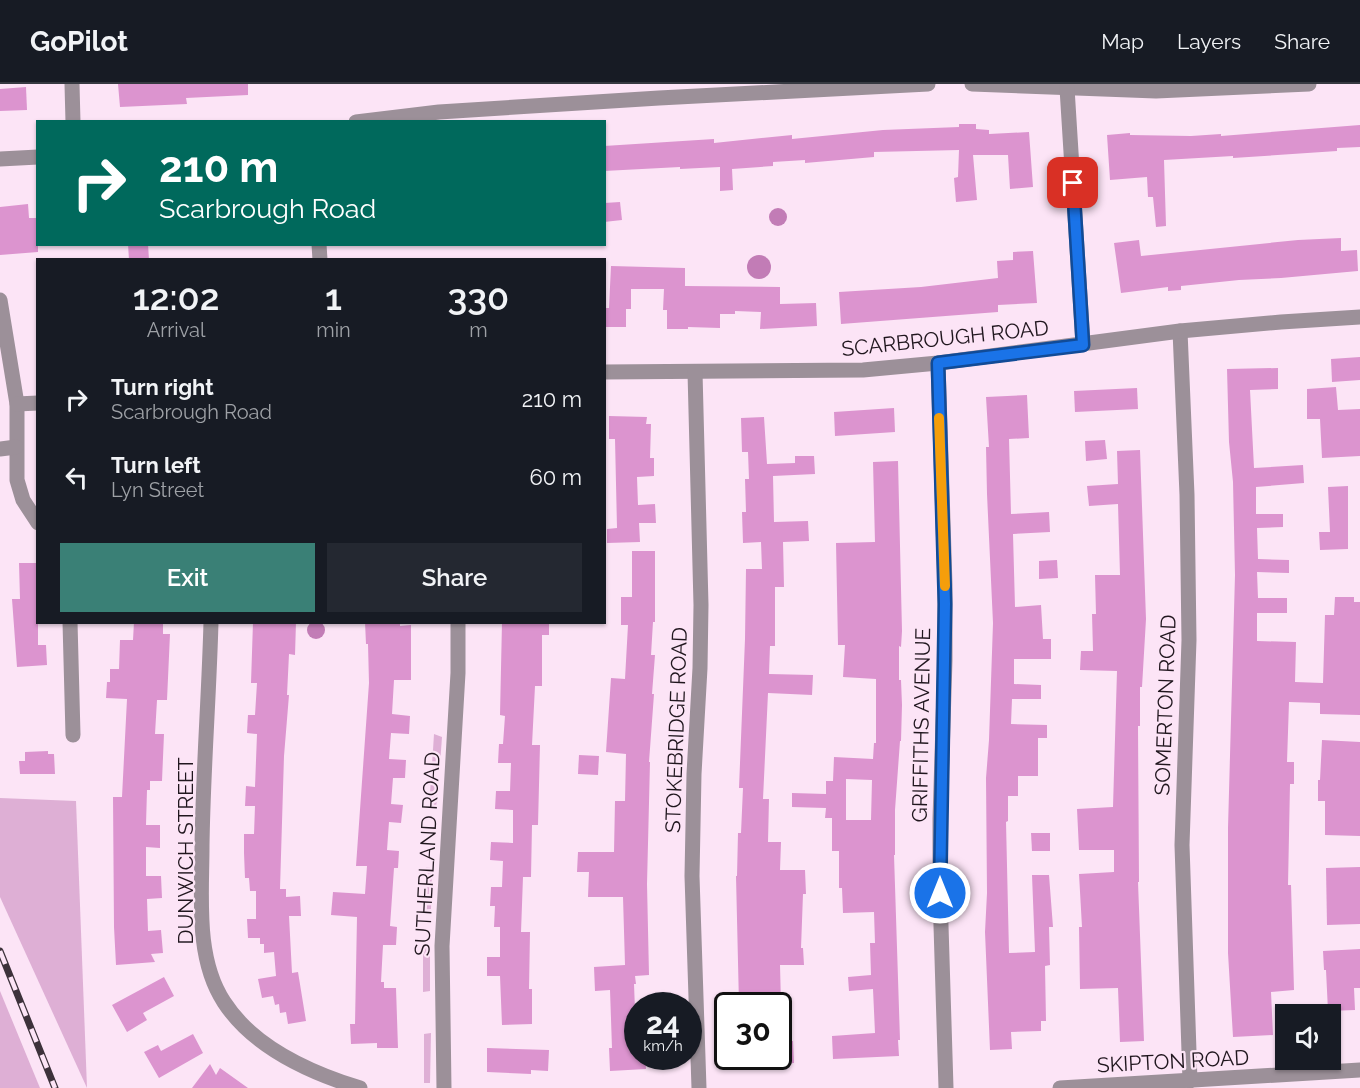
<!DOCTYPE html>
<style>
:root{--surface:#171b24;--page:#242831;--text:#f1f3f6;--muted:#9ea1a6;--line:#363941;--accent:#3a8076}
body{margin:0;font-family:Raleway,sans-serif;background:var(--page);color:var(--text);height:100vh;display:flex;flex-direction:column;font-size:22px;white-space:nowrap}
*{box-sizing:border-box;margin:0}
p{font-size:20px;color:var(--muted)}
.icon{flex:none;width:33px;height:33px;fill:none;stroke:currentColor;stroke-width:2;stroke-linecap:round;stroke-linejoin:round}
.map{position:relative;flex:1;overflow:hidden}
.panel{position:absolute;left:36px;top:174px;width:570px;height:366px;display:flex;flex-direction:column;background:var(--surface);border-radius:0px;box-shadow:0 2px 4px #0004}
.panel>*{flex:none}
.hud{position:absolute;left:36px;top:36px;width:570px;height:126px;border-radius:0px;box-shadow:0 2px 4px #0004;background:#00695c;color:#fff;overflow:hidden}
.controls{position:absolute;left:1275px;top:920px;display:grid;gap:12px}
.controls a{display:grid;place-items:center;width:66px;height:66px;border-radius:0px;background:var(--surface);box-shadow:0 2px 4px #0004;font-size:30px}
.speed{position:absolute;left:624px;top:908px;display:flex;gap:12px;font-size:30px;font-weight:700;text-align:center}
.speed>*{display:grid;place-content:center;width:78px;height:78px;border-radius:50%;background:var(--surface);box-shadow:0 2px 4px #0004;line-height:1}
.speed small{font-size:15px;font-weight:400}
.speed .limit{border:3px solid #111;border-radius:9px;background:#fff;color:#111}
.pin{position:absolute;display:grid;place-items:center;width:51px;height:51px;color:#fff;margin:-26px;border-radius:12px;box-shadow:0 3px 9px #0006}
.me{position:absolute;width:66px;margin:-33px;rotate:0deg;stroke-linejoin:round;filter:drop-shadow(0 0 4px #0008)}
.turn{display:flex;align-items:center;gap:21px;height:126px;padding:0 24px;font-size:27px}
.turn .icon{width:78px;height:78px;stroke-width:2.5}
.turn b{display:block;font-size:42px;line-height:51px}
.eta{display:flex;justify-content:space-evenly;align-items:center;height:102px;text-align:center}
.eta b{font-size:36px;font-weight:600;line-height:42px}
.primary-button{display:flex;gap:12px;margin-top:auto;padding:12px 24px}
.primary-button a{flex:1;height:69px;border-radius:0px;background:var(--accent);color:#fff;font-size:24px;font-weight:600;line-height:69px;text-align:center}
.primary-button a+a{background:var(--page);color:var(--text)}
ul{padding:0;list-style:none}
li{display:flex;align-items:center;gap:18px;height:78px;padding:0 24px}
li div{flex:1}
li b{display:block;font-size:22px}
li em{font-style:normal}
header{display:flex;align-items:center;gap:36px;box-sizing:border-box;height:84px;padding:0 30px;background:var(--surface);border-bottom:2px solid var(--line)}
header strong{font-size:28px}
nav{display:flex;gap:33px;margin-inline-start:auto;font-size:21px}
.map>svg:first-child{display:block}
.green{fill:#deafd5}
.water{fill:#c27cb6}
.building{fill:#dc94cf;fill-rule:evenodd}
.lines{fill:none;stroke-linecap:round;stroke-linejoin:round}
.minor{stroke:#9c9099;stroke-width:15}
.rail-casing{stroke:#3d323b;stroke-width:7}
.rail{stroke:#fce4f6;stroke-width:4.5;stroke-dasharray:14;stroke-linecap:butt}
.route-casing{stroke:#114b97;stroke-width:15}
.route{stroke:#1a73e8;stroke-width:10}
.slow{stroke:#f59e0b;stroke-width:10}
.labels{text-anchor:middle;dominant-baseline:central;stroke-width:4.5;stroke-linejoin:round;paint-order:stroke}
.street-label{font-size:21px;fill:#20161e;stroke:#fce4f6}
</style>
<header>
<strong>GoPilot</strong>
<nav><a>Map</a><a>Layers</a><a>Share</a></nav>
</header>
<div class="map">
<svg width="1360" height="1004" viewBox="0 0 1360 1004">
<rect width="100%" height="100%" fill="#fce4f6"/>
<!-- green -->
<g class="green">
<polygon points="434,650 442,653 440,680 432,681"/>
<polygon points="431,694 439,696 436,724 429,725"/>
<polygon points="0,714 76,717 87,1004 0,813"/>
<polygon points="426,783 432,784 431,825 424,826"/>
<polygon points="423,860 430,861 430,907 423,908"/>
<polygon points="0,907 40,1004 0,1004"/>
<polygon points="431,949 430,999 424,999 424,950"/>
</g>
<!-- water -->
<g class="water">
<circle cx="778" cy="133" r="9"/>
<circle cx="759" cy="183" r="12"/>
<circle cx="316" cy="546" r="9"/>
</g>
<!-- building -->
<g class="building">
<polygon points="118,0 248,0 248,11 186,14 187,20 120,23"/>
<polygon points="26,3 27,26 0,27 0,5"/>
<polygon points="959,40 976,40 976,45 989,46 989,50 1029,48 1033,103 1010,105 1008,71 973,71 977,116 956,118 954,94 958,93 959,66 874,68 874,73 805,79 805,76 773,78 773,82 732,85 733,106 720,107 720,83 680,85 680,83 604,87 604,62 714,55 714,59 792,51 792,55 883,46 959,43"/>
<polygon points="1360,41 1360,63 1337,64 1337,67 1233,74 1233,72 1164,76 1166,142 1156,143 1153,113 1148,113 1147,93 1110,96 1107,51 1130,49 1130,51 1191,52 1221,50 1221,52"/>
<polygon points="620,118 622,136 604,138 604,119"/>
<polygon points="28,120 29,134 38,134 38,168 0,171 0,123"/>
<polygon points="1341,154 1341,167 1357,166 1358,187 1281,194 1239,196 1181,202 1181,206 1168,207 1168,203 1121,209 1114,159 1139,156 1141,172 1298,156"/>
<polygon points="128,160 148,160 149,176 129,176"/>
<polygon points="1033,167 1037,219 998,221 998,228 841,240 839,208 921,203 998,194 997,177 1013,176 1013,168"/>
<polygon points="611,182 685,184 685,202 780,203 780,220 816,219 817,242 760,245 761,228 735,227 735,230 720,230 720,244 688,243 688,245 667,245 667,226 663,226 664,205 631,205 631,225 626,225 626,243 605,243 606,224 609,224"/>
<polygon points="1360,273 1360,296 1332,298 1331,275"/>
<polygon points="1278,284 1278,305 1250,306 1254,384 1303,381 1304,399 1256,403 1256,430 1283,430 1283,443 1257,444 1258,475 1289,476 1289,489 1257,488 1258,514 1287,514 1287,529 1257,529 1257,557 1296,558 1295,598 1323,599 1325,531 1334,531 1335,513 1354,513 1354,518 1360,518 1360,631 1320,630 1320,619 1289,618 1287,678 1294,678 1294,700 1290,700 1288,801 1291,801 1294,906 1271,908 1273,951 1233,953 1228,869 1228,744 1235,491 1233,398 1229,358 1227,285"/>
<polygon points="1336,303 1338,326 1360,325 1360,372 1322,374 1320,335 1307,335 1307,305"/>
<polygon points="1137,304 1138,325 1075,328 1074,307"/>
<polygon points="1027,311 1029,354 1009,355 1011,430 1049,428 1050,448 1013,450 1015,523 1041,521 1043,555 1051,555 1051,575 1014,575 1014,600 1041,601 1041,615 1012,615 1011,640 1047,641 1047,654 1038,654 1038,692 1018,692 1018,712 1008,712 1008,737 1006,738 1009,869 1035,868 1032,791 1049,791 1053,843 1049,843 1050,881 1045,882 1046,937 1041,937 1041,947 1011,948 1012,965 990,966 985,848 987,809 986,694 989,656 993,539 987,410 986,363 989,363 986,313"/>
<polygon points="894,324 895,348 835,352 834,328"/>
<polygon points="609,332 647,333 646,340 651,340 650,374 654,374 654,392 637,393 638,421 655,420 656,439 639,439 640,458 607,459 607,445 617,444 615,355 609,355"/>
<polygon points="764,333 767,380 795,379 795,372 814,372 815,390 773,392 774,438 808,437 809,457 783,458 784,503 775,503 775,562 770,562 769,590 813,591 812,611 768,609 763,715 769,715 768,758 781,758 780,786 805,786 806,810 803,810 801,864 803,864 804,881 780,881 781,921 739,921 736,792 737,792 738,749 741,749 743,704 739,704 745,555 746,485 762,485 761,458 743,459 742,428 746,428 745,395 749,395 748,368 742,368 741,334"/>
<polygon points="1105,356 1107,375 1086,377 1085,357"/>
<polygon points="1140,366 1146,535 1142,603 1140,603 1140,642 1138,642 1139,798 1138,798 1144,957 1120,958 1118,904 1080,905 1079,843 1082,843 1079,790 1114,788 1114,766 1079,766 1077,725 1113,723 1117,587 1080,586 1081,567 1093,567 1092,530 1096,530 1095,491 1120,491 1118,420 1089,422 1087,402 1118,400 1117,367"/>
<path d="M898 377 902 547 901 563 899 562V596H901L902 621 901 657H900L895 726V771H894L900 956H898L899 972 833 975 832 952 875 949 873 905 849 907 848 893 871 891 870 859H875L874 828 843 829 842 804H839V767H832V734H825L826 724 792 723V709L826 710V697H833L834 673 873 675 874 659H876V595L843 593 845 561H838L836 459 875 458 873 378ZM846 695 872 696 871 736H846Z"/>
<polygon points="1348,402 1348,465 1320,466 1319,448 1330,448 1328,403"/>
<polygon points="632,467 655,467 655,538 653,538 651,571 655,571 652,610 654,610 649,678 650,678 647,800 649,891 635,892 636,900 634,900 635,926 638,926 638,972 645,972 646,985 610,987 609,964 612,964 610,906 595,907 594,883 625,881 623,813 588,813 589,788 577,788 578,768 614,768 615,717 625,717 626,670 606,668 611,594 625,595 628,541 621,541 621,513 632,513"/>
<polygon points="1057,476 1058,494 1039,495 1039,477"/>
<polygon points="19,479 38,479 38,561 46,561 47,581 17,583 12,515 20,515"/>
<polygon points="134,538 163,538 163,550 170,550 167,616 157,616 155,650 164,650 162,697 150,697 150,706 147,706 146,741 160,741 160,764 146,763 146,792 161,792 162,814 147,815 148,847 161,846 163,869 151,870 155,878 116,881 114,843 113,713 122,713 127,615 106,614 107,598 110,598 110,585 119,585 120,556 133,556"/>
<polygon points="253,538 296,538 295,571 289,570 287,611 289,611 284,672 280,805 286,805 286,813 300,812 301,832 289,832 292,889 298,888 306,937 288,940 286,928 280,929 279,920 275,921 273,912 262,914 258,895 276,892 274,868 264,869 264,860 260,860 260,854 248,854 247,835 256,835 256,807 250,807 249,794 245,794 244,769 244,750 254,750 255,722 245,722 246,702 255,703 257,650 247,649 248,631 255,631 257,599 251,599"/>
<polygon points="365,538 400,538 400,542 411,541 411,596 394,596 392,630 410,632 409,650 391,649 389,675 406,676 405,694 393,694 391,720 403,721 401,739 389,738 387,766 399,767 398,784 394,784 390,842 397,843 396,861 383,861 381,898 384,898 384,904 396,904 398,964 377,964 377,959 351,960 350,940 355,940 357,833 331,831 333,808 365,810 367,782 356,782 369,599 368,560 366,560"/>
<polygon points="502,538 549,538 549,551 542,551 542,602 535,602 532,661 540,661 538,741 532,741 531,793 523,793 521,848 530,848 529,905 532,905 532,940 502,941 500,892 487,892 487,873 500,873 500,843 494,843 495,822 490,822 491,803 502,803 503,777 490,776 491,758 513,759 513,726 495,725 496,707 510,707 511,679 498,679 499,660 503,660 505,632 500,631"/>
<polygon points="1322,656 1360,658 1360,752 1325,751 1325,717 1318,717 1318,696 1320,696"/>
<polygon points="48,667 48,670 54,670 55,690 20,690 19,677 25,677 25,668"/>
<polygon points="579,671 599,672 598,691 578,690"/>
<polygon points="1031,749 1050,749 1050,767 1032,767"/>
<polygon points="1360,783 1360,840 1327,841 1326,784"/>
<polygon points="1360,865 1360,904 1354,904 1355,926 1328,927 1326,886 1324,886 1323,867"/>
<polygon points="164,893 174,912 143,929 147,936 127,948 112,921"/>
<polygon points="193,950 203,969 159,994 144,968 158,961 161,967"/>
<polygon points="793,957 794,979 778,980 778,958"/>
<polygon points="487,964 549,966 548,987 531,986 531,990 487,988"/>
<polygon points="210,980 216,991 220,984 248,1004 192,1004"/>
</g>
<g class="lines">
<!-- minor -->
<g class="minor">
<polyline points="72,0 73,38"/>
<polyline points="972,0 1156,7 1309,0"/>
<polyline points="1067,4 1083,260"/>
<polyline points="356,38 439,28 659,14 928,0"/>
<polyline points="0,75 38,73"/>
<polyline points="319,160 320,176"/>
<polyline points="0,216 17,320 17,396 23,416 38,439"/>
<polyline points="1180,247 1187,411 1189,556 1182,761 1190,997"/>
<polyline points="938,279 945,501 945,576 940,735 940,809 946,1004"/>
<polyline points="604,288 863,286 938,279 1180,247 1281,238 1360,233"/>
<polyline points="695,288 701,521 700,584 694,690 692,792 699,1004"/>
<polyline points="17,320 38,319"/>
<polyline points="0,365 16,363"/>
<polyline points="70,538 73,651"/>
<path d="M211 538C209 613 203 687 202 762 202 812 195 874 224 918 253 963 311 989 360 1004"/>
<polyline points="444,1004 442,862 458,589 458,538"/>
<polyline points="1060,1004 1360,986"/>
</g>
<defs>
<polyline id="rail" points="0,867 55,1004"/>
</defs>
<!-- rail casing -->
<use href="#rail" class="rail-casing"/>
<!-- rail -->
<use href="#rail" class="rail"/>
</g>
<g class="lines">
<defs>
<polyline id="route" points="940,809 945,520 938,279 1083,261 1073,99"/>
</defs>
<!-- route casing -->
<use href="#route" class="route-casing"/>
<!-- route -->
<use href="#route" class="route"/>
<!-- slow -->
<polyline class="slow" points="939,334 945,502"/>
</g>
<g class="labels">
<!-- street labels -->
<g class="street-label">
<text transform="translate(945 254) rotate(-6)">SCARBROUGH ROAD</text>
<text transform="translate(1165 621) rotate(-88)">SOMERTON ROAD</text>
<text transform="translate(921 641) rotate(-89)">GRIFFITHS AVENUE</text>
<text transform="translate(676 646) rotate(-88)">STOKEBRIDGE ROAD</text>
<text transform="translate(185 767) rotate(-90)">DUNWICH STREET</text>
<text transform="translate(427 770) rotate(-87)">SUTHERLAND ROAD</text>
<text transform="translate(1173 977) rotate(-3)">SKIPTON ROAD</text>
</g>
</g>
</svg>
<div class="controls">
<a><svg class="icon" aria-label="sound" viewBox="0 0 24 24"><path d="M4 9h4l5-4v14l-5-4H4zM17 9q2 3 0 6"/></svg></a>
</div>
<div class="speed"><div>24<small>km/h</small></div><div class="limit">30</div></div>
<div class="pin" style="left:1073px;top:99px;background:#d93025"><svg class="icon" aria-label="arrive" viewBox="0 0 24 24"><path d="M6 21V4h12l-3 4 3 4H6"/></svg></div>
<svg class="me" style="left:940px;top:809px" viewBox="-20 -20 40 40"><circle r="17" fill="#1a73e8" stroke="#fff" stroke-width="3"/><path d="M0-11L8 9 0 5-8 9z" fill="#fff"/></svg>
<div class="hud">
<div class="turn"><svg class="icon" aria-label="right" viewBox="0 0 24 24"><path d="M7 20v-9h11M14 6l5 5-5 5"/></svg><div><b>210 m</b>Scarbrough Road</div></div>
</div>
<section class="panel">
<div class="eta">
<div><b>12:02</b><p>Arrival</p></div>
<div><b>1</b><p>min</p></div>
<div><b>330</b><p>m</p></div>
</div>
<ul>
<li><svg class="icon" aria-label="right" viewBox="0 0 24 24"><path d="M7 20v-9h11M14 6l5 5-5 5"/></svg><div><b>Turn right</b><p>Scarbrough Road</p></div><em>210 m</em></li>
<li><svg class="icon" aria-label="left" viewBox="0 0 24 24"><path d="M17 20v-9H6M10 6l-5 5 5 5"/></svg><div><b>Turn left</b><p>Lyn Street</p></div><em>60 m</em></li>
</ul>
<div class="primary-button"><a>Exit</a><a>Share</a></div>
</section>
</div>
